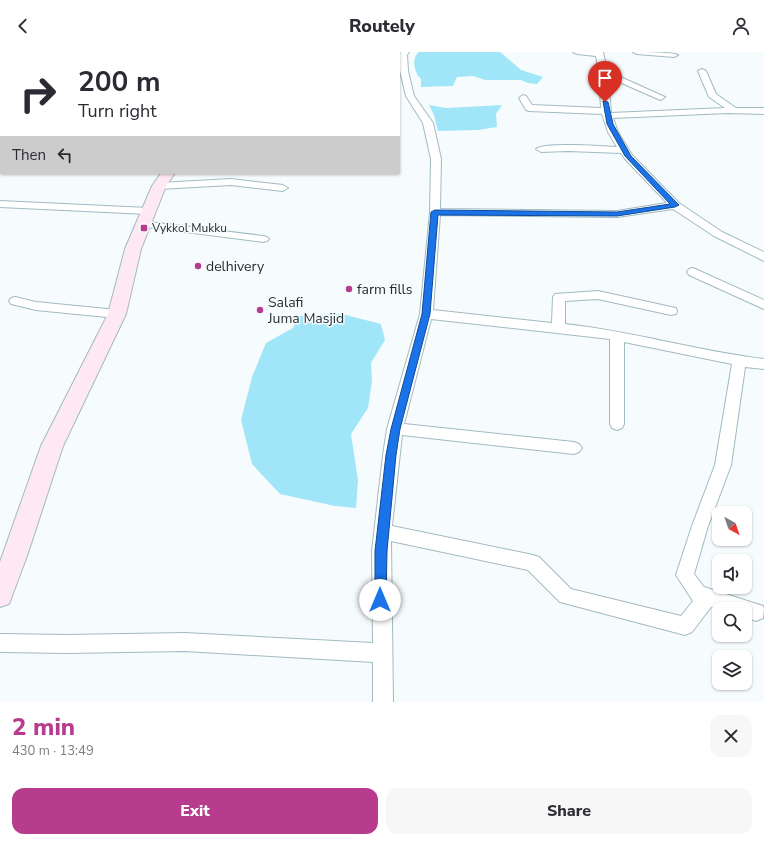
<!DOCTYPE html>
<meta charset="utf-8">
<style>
:root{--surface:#fff;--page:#f7f7f7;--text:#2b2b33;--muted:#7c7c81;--accent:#b73c8d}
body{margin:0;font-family:"Nunito Sans",sans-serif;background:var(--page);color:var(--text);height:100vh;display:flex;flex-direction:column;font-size:15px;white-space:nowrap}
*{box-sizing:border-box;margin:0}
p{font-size:13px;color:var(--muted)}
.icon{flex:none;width:22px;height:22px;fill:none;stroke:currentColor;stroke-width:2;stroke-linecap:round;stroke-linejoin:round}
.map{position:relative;height:650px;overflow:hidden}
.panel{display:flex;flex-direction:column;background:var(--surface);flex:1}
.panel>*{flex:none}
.guide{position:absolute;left:0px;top:0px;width:400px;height:122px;box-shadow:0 1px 3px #0004;background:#fff;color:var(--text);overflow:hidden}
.needle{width:26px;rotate:140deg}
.tools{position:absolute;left:712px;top:454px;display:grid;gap:8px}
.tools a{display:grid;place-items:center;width:40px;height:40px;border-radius:8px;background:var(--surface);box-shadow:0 1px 3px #0004;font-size:20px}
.pin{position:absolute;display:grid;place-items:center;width:34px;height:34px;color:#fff;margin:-41px -17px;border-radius:50% 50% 50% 0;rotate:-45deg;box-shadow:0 0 4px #0007}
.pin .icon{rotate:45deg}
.me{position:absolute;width:44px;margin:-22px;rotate:0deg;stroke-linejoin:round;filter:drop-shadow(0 0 3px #0008)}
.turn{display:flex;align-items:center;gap:14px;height:84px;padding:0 12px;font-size:18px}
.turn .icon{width:52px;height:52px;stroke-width:2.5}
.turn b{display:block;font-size:28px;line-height:34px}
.then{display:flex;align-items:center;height:38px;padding:0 12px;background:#0003;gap:8px;font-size:15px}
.round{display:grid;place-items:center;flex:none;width:42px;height:42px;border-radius:12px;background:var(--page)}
.head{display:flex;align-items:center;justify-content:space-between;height:68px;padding:0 12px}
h1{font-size:24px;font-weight:800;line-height:30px;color:var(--accent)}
.action{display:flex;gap:8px;margin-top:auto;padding:8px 12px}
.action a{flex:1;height:46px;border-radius:12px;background:var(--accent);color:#fff;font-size:16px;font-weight:800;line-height:46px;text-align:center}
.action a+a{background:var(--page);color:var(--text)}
header{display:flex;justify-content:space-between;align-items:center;height:52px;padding:0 12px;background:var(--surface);font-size:18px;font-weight:800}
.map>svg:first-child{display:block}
.green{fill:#a1e6f8}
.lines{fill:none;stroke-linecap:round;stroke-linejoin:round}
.minor-casing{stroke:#a0bbc2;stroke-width:2}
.secondary-casing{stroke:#a0bbc2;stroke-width:2}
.minor{fill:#fff;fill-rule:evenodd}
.secondary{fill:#fee8f4;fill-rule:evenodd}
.route{fill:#1a73e8;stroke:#114b97}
.poi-dot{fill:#b73c8d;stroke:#f6fbfd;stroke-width:1.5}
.labels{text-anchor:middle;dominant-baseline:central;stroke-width:3;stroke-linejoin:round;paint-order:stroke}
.far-poi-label{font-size:12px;fill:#242f32;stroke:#f6fbfd;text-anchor:start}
.poi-label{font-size:14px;fill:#242f32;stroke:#f6fbfd;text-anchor:start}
</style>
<header><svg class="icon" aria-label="back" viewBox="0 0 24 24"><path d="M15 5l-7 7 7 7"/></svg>Routely<svg class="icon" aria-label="person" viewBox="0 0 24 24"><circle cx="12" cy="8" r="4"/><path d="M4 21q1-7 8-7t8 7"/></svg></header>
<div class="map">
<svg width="764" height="650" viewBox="0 0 764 650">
<rect width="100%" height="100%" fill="#f6fbfd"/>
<!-- green -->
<g class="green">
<path d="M419 0H500L521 18 543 25 537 32 528 31 521 28H485L473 24 457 25 453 34 421 35V27C414 21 411 6 419 0Z"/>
<polygon points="429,53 446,56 502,53 496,62 497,75 478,78 438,79 434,63"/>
<polygon points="342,262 381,272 385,288 371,311 372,329 368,356 351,382 358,428 356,456 335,454 280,442 252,412 241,368 252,325 266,291 293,276 299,264"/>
</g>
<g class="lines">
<defs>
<g id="minor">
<rect x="62" y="0" width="8" height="1"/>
<path d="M401 0H409L407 3 408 19 414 44 433 71 441 107 440 157 617 159 667 151 625 107 621 101 568 99 541 100 536 97C543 90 604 94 617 95L608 80 602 62 529 59 526 58 519 46 523 43 526 44 532 53 601 56 599 19 596 4 577 2 573 0H603L607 19 665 45 661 48 658 47 608 25 611 61 725 56 709 45 698 19 702 17 706 19 716 42 736 56H764V62L728 61 613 66 618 80 632 103 679 151 722 180 764 200V209L714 184 673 157 617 165 440 163 433 258 552 271 553 245 555 242 598 239 671 255 676 256 677 259 676 262 671 263 598 247 565 249V272C632 279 697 299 764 307V317L745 315 731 413 708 474 694 522 704 535 763 554 764 557 763 566 756 569 745 565V557H719L711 555 692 580 685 583 560 550 528 518 391 489 393 650H373V610L185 599 68 601 0 600V582L68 583 185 581 373 591 372 499 383 403 387 377 420 262 430 160 431 107 423 71 406 44 400 19 399 3ZM431 267 610 287V372L612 376 617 378 622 376 624 372V290L732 312 715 413 692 474 676 523 693 549 681 564 571 537 539 505 533 503 392 474 402 383 574 402 579 400 582 396 579 392 574 390 404 372Z"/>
<path d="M633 0C643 0 671 0 678 3L674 5 637 2Z"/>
<rect x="0" y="9" width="1" height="4"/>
<polygon points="0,105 1,105 0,112"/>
<polygon points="231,127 283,133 288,136 283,139 231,133 159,137 154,134 159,131"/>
<polygon points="0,149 148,156 153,159 148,162 0,155"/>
<polygon points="142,169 263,184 267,185 269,187 267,189 263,190 138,174 136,172"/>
<polygon points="693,216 764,248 764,257 689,223 687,220 689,217"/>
<polygon points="15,245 36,250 117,258 122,259 123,262 122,265 117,266 36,258 11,252 9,249 11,246"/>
</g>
<g id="secondary">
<polygon points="266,0 278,0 265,1"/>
<polygon points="161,121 175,121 166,134 141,197 126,262 63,394 27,504 9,552 0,555 0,510 41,394 108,262 125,197 152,134"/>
</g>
</defs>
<!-- minor casing -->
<use href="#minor" class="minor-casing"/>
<!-- secondary casing -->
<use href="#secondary" class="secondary-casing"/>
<!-- minor -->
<use href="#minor" class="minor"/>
<!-- secondary -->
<use href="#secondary" class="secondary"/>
</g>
<!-- route -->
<polygon class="route" points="603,49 608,50 613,72 631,104 679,153 675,155 617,164 438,163 430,262 400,377 396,403 387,499 386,548 385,552 380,553 376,552 375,548 375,499 386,403 391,377 422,262 431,160 435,158 617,160 670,152 625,104 607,72"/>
<!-- markers -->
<g class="poi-dot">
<rect x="140" y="172" width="8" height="8" rx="2"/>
<circle cx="198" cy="214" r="4"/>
<circle cx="349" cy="237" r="4"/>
<circle cx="260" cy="258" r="4"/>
</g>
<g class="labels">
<!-- far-poi labels -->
<g class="far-poi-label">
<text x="152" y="176">Vykkol Mukku</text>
</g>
<!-- poi labels -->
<g class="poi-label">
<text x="206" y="214">delhivery</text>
<text x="357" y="237">farm fills</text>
<text x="268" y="250">Salafi<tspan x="268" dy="16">Juma Masjid</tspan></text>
</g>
</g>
</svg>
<div class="tools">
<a><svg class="needle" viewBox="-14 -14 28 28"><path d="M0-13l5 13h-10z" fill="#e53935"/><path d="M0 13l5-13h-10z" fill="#7c7c81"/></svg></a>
<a><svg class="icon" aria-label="sound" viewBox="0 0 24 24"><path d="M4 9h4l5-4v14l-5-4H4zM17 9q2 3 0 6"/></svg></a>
<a><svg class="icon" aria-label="search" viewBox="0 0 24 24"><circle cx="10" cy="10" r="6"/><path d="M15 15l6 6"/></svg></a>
<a><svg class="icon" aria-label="layers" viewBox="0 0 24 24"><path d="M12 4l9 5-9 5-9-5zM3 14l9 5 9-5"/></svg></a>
</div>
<div class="pin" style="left:605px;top:50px;background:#d93025"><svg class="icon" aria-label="arrive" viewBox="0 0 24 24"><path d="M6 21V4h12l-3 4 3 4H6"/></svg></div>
<svg class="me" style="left:380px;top:548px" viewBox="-20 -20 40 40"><circle r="19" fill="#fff"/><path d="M0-13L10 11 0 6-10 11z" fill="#1a73e8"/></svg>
<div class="guide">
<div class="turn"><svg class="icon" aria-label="right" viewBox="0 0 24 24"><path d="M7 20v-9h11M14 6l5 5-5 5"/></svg><div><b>200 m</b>Turn right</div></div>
<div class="then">Then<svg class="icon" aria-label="left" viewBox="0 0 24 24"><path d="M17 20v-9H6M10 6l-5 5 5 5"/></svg></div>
</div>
</div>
<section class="panel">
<div class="head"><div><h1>2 min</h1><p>430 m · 13:49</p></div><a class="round"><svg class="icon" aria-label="close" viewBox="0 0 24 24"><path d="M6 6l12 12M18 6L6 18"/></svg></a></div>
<div class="action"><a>Exit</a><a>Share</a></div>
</section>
